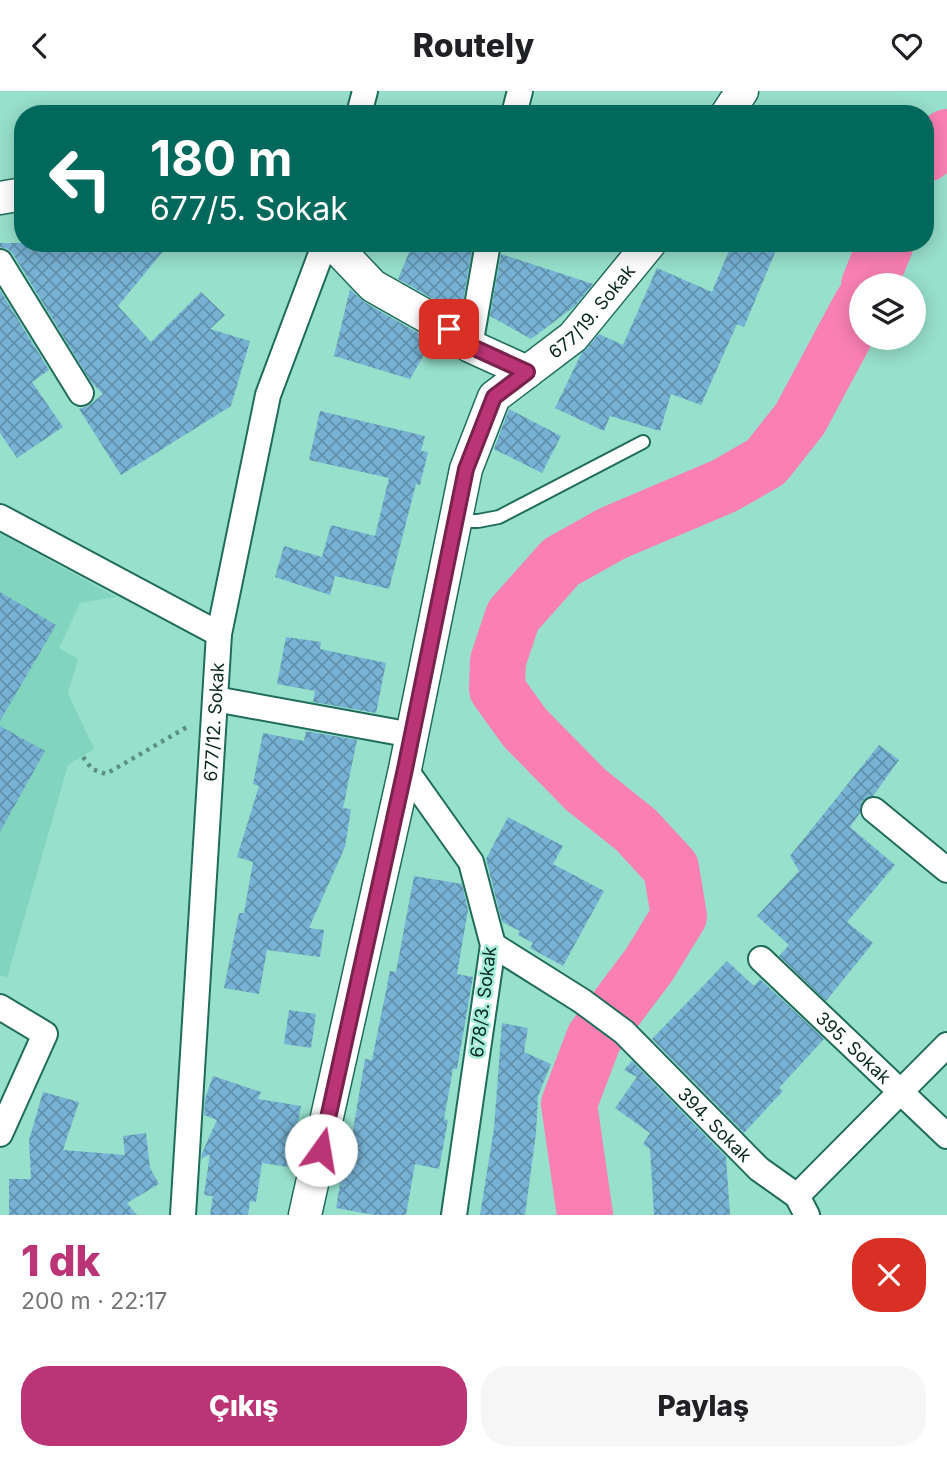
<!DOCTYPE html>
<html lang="tr">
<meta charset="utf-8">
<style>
:root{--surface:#fff;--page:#f6f6f6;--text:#202124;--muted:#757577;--accent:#ba3476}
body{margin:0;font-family:Inter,sans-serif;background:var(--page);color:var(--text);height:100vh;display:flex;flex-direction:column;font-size:26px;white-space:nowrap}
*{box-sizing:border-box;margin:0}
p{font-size:23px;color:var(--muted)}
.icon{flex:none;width:38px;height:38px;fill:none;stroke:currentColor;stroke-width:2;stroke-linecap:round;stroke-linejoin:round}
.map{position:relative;height:1124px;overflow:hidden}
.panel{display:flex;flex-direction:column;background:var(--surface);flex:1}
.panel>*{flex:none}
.banner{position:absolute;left:14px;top:14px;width:920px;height:147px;border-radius:28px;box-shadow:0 4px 18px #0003;background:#00695c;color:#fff;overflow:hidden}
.controls{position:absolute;left:849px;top:182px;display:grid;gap:14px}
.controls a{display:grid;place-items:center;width:77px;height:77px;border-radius:50%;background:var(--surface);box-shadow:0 4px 18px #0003;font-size:35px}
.pin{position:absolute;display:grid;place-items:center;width:60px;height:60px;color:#fff;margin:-30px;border-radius:14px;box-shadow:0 4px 10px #0006}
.me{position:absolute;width:77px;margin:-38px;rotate:13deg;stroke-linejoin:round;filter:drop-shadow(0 0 5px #0008)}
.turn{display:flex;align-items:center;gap:24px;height:147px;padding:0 21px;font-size:32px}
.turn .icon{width:91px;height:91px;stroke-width:2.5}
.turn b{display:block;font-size:49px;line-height:60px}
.round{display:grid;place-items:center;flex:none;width:74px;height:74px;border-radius:28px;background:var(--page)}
.head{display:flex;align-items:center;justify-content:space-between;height:119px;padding:0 21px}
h1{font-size:42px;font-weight:800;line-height:52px;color:var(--accent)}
.cta{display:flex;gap:14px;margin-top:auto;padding:14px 21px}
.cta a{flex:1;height:80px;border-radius:28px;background:var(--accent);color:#fff;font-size:28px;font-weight:800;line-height:80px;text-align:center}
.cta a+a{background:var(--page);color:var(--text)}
header{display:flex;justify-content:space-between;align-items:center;height:91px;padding:0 21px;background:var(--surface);font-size:32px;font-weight:800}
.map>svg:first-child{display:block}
.built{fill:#81d5be}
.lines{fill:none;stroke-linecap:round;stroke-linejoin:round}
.river{stroke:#fa80b4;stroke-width:56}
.building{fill:url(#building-cross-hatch)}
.service-casing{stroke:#206c5b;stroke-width:16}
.minor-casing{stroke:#206c5b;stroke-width:28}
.tertiary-casing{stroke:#206c5b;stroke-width:35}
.path{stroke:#599081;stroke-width:4.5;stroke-dasharray:3.5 5;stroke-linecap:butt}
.service{stroke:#fff;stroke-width:12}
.minor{stroke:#fff;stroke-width:24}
.tertiary{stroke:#fff;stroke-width:32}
.route-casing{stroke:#79224d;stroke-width:18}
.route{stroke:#ba3476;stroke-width:12}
.labels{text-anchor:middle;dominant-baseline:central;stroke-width:5;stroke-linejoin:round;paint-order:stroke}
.street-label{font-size:18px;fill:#092821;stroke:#a4edd8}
</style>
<header><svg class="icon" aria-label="back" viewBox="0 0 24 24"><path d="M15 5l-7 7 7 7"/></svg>Routely<svg class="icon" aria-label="heart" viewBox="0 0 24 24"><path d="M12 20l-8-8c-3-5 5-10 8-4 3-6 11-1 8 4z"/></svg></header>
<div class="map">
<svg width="947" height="1124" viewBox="0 0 947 1124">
<defs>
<pattern id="building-cross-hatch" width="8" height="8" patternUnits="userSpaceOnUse" patternTransform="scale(1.75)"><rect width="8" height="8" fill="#77b2d4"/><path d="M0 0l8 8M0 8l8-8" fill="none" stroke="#6091ac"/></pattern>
</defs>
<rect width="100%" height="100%" fill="#97e0cb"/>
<!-- built -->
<polygon class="built" points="0,442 116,506 80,512 59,557 78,568 68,602 94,658 68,674 7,887 0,884"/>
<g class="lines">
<!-- river -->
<g class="river">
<polyline points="926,63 947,46"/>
<polyline points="869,194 886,152"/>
<polyline points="585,1124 569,1013 594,947 649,874 679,825 671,777 636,739 586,699 525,637 497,598 498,570 513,525 561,471 613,442 724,395 766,371 800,328 861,214"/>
</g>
</g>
<!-- building -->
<g class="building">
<polygon points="0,152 170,152 118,215 151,251 201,201 225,224 210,238 250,250 231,315 121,384 79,318 88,315 103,303 91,291 13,163 8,158 0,156"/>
<polygon points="413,152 473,154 463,210 457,207 451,218 398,188"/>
<polygon points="732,152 779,152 744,236 737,233 701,314 671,303 660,340 610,325 604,340 555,317 581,263 599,243 623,254 657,177 712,201"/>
<polygon points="501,163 593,193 575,215 531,248 490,225"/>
<polygon points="350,198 364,211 432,250 410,288 334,265"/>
<polygon points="0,199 49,279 32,291 63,336 17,367 0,342"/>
<polygon points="509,318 561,345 542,382 494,358"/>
<polygon points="320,320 425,345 421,360 428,361 420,394 416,393 389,498 335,485 330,504 275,486 284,455 322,466 331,434 375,445 389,387 309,369"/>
<polygon points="0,501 56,534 0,630"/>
<polygon points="286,546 321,551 320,558 386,572 376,622 313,611 315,600 277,593"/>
<polygon points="0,635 45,660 0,741"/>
<polygon points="306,640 357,649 343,717 351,718 345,756 309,837 324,839 320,866 267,859 259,903 224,897 239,822 244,822 253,771 237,766 259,695 253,693 263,642 304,650"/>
<polygon points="879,654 899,669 873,705 862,710 860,722 850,736 895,774 847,831 873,852 826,910 779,865 789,854 757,825 799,780 790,765"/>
<polygon points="508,726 563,755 553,773 604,800 563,875 530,857 533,852 518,844 520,840 502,831 486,768"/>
<polygon points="414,785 462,793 468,819 457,883 473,886 457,978 453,978 444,1028 448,1029 439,1078 415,1073 406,1124 375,1124 336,1117 344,1069 348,1069 365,968 372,969 390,880 396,881"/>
<polygon points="727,870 754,895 760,888 824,948 779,997 783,1000 744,1042 652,948"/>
<polygon points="289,919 316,923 311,957 284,953"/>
<polygon points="502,932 528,937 524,961 551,973 538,1005 536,1042 525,1124 480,1124 494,1037"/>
<polygon points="632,970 726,1066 730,1124 654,1124 650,1058 643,1053 650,1042 615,1017 637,986 624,979"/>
<polygon points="213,985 261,1001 258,1008 301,1015 289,1076 262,1072 256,1111 250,1110 248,1124 210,1124 213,1105 204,1104 210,1063 201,1068 202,1062 217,1029 204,1024 205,1008"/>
<polygon points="43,1001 79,1011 63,1059 125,1064 123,1045 146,1042 150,1077 159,1093 127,1112 137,1124 9,1124 9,1088 31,1088 29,1049"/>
</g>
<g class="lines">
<defs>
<polyline id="service" points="456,430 478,430 499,426 643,351"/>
<g id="minor">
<polyline points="359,23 365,0"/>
<polyline points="514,23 520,0"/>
<polyline points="0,171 81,302"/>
<polyline points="470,255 488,152"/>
<polyline points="0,426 219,543"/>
<polyline points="215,608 412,644"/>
<polyline points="405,678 471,771 493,854 454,1124"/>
<polyline points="874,719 947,779"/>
<path id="s1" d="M493 854 582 910 624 941 759 1078 797 1105 807 1124"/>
<path id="s2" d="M761 868 947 1045"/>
<polyline points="0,916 45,943 0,1043"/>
<polyline points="797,1105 947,954"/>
<path id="s3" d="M183 1124 219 543 268 304 325 152"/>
</g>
<g id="tertiary">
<polyline points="727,23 742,0"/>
<polyline points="0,107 23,103"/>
<polyline points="332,152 373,195 449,238 470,255 527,281"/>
<path id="s4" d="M305 1124 405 678 466 378 494 306 573 246 650 152"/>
</g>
</defs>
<!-- service casing -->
<use href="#service" class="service-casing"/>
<!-- minor casing -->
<use href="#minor" class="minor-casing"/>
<!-- tertiary casing -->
<use href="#tertiary" class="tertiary-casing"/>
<!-- path -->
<polyline class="path" points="83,666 92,678 106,683 187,636"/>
<!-- service -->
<use href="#service" class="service"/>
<!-- minor -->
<use href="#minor" class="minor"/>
<!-- tertiary -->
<use href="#tertiary" class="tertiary"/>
</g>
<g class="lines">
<defs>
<polyline id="route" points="321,1059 405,678 466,378 494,306 527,281 470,255 449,238"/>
</defs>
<!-- route casing -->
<use href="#route" class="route-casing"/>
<!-- route -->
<use href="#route" class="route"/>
</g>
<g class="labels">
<!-- street labels -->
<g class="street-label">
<text stroke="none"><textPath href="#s4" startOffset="971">677/19. Sokak</textPath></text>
<text stroke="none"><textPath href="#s3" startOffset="494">677/12. Sokak</textPath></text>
<text transform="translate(483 911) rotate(-83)">678/3. Sokak</text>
<text stroke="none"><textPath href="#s2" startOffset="128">395. Sokak</textPath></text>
<text stroke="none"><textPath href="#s1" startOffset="287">394. Sokak</textPath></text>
</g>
</g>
</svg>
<div class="controls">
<a><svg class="icon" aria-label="layers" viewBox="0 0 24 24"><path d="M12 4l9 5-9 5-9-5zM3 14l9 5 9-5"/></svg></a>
</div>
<div class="pin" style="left:449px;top:238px;background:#d93025"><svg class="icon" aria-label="arrive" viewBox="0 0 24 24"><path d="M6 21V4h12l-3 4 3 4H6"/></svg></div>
<svg class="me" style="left:321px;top:1059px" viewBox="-20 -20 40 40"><circle r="19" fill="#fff"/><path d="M0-13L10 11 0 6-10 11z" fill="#ba3476"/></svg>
<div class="banner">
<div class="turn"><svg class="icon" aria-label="left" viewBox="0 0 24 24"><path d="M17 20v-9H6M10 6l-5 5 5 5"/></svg><div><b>180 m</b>677/5. Sokak</div></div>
</div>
</div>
<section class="panel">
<div class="head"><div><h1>1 dk</h1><p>200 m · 22:17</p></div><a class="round" style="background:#d93025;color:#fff"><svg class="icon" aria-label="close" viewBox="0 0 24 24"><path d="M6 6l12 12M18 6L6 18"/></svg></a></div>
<div class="cta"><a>Çıkış</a><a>Paylaş</a></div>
</section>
